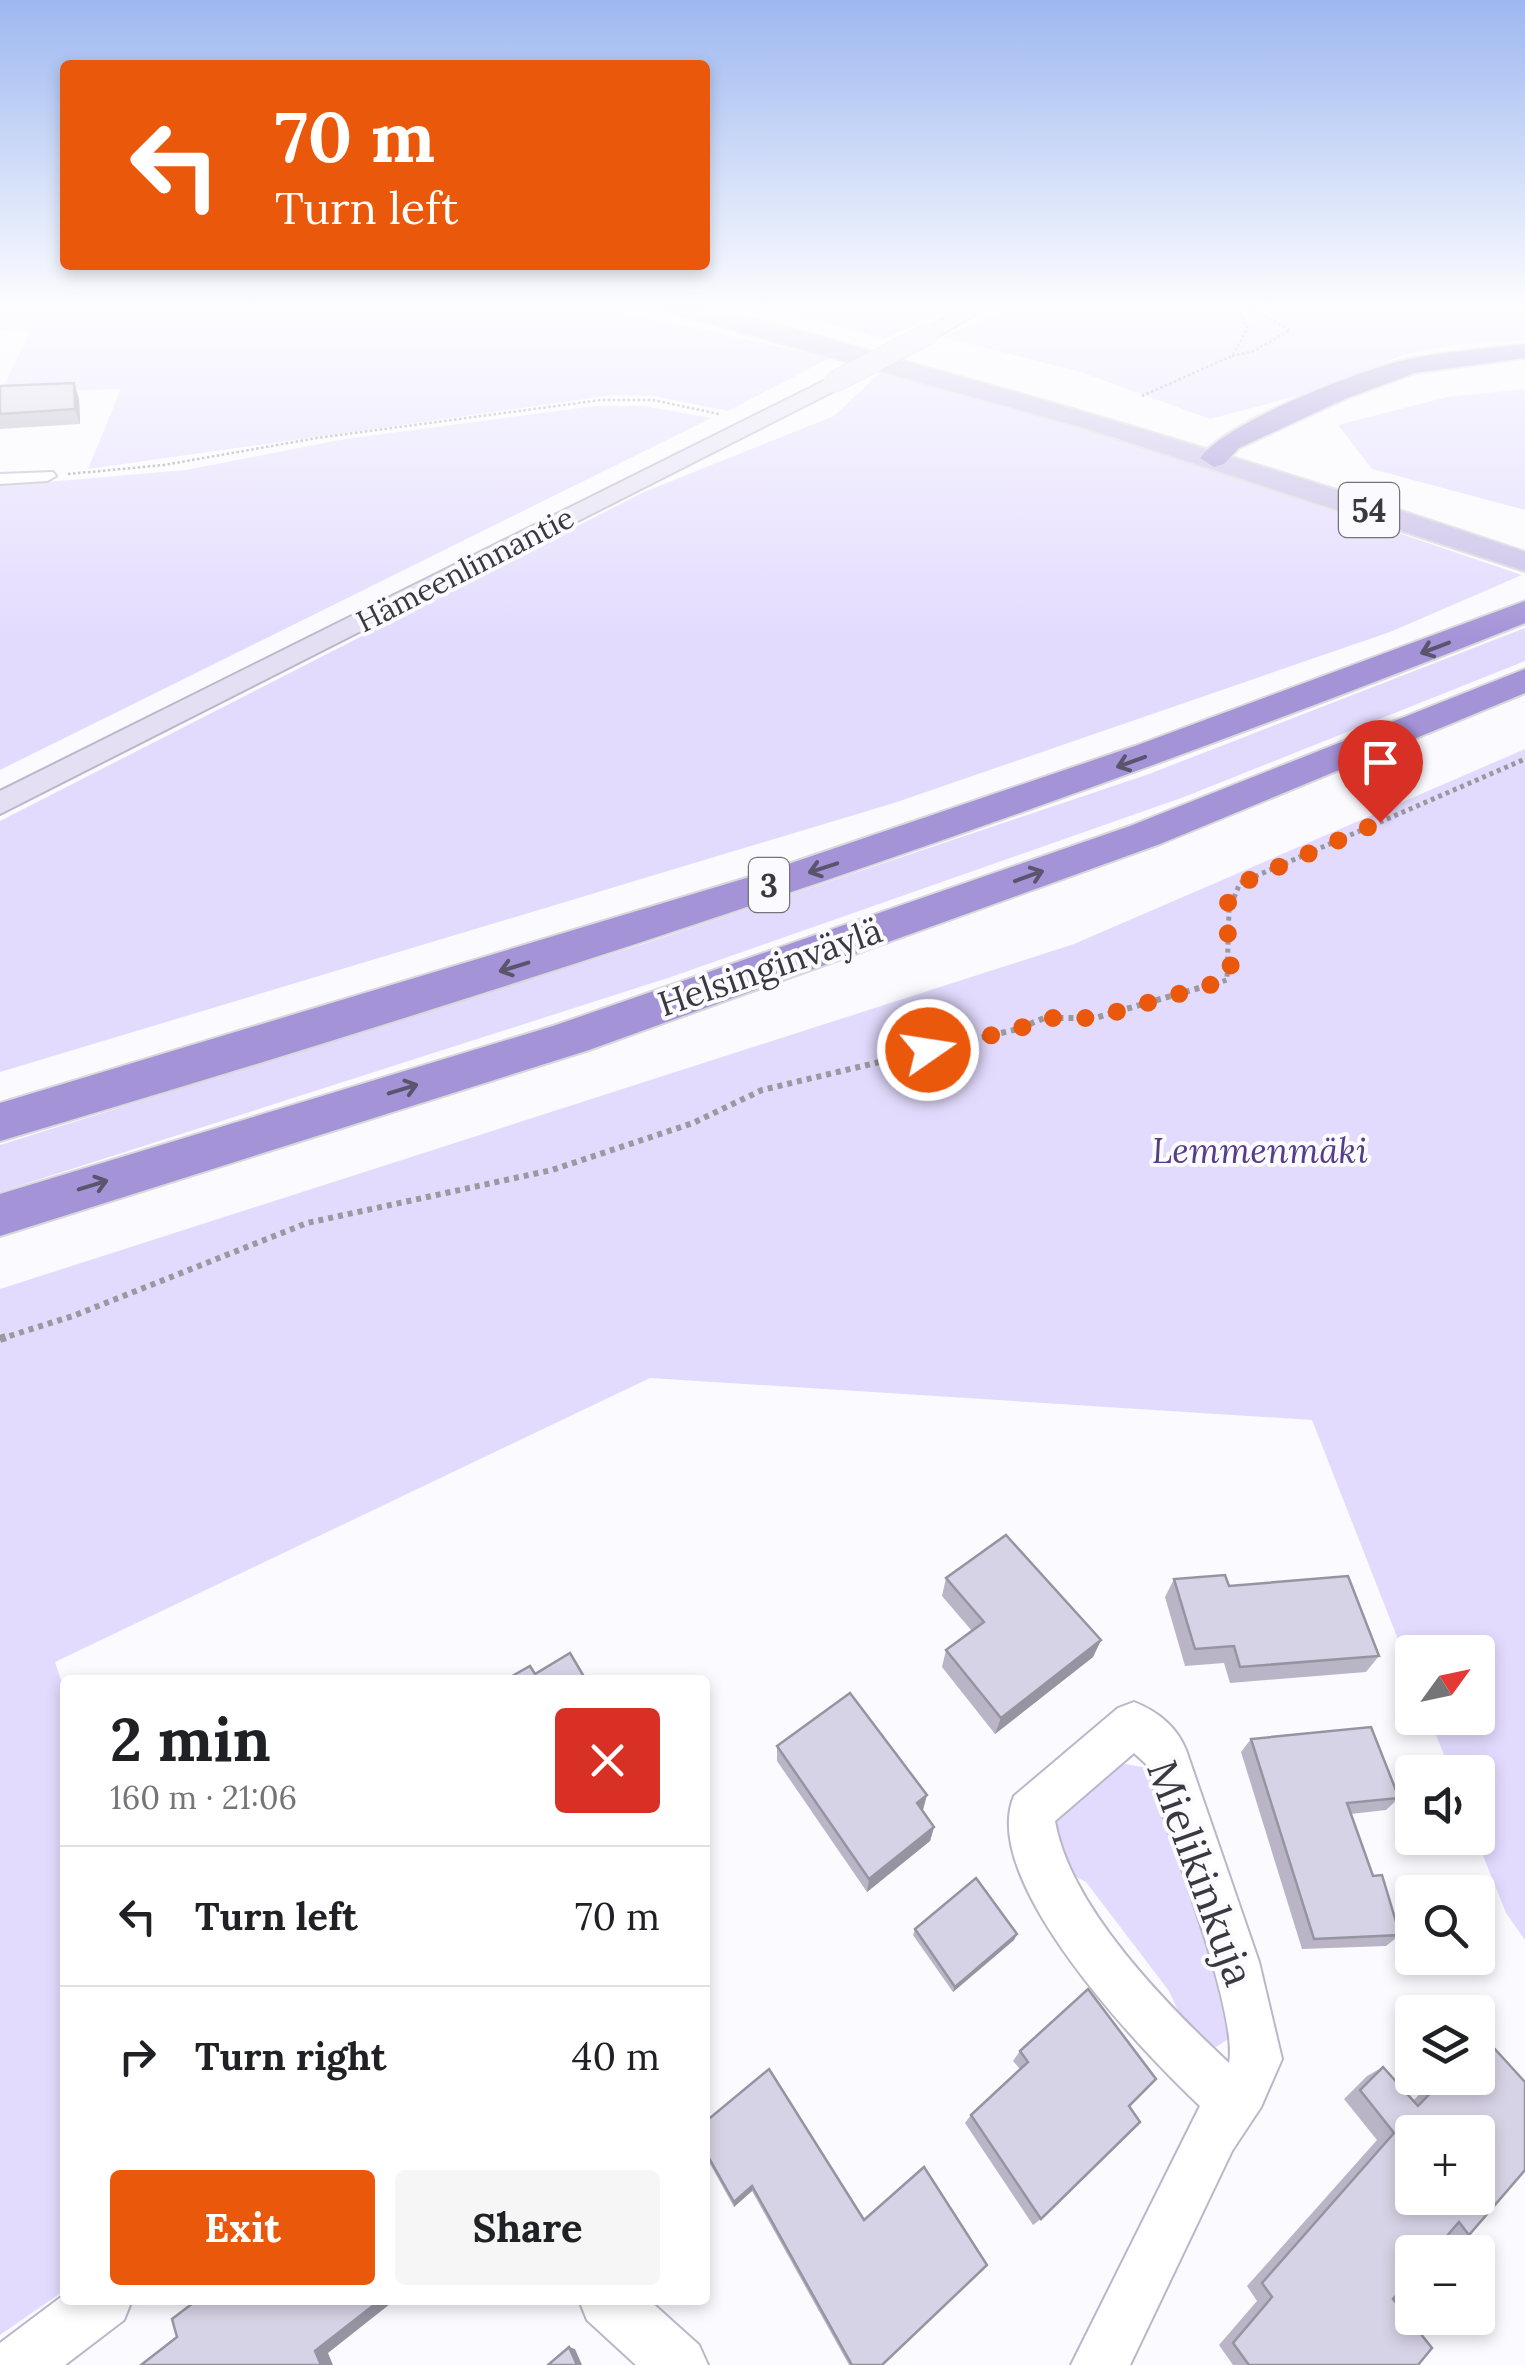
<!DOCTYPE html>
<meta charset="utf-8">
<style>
:root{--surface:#fff;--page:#f6f6f6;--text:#202124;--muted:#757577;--line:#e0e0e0;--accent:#ea580c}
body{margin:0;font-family:Lora,serif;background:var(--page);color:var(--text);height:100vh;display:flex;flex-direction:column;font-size:38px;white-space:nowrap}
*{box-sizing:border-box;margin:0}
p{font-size:32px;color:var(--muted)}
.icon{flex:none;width:55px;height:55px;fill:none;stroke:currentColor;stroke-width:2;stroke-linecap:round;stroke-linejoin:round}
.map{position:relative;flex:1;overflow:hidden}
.details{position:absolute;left:60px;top:1675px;width:650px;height:630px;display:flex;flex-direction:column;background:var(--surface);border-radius:10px;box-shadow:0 5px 15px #0003}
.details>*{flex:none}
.banner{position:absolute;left:60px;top:60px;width:650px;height:210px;border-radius:10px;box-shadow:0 5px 15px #0003;background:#ea580c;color:#fff;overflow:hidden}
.needle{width:65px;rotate:57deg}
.tools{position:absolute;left:1395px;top:1635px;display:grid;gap:20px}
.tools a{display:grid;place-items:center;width:100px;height:100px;border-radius:10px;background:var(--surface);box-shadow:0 5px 15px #0003;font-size:50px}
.pin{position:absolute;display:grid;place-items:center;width:85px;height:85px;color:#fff;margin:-102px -42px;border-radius:50% 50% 50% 0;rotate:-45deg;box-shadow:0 0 10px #0007}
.pin .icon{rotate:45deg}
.me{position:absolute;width:110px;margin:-55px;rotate:77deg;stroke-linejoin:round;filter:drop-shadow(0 0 8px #0008)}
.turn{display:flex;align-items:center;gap:35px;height:210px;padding:0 50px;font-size:45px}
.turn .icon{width:130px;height:130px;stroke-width:2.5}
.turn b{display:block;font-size:70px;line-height:85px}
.round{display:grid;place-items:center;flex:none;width:105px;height:105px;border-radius:10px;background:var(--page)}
.headline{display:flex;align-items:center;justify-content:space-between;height:170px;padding:0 50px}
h1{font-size:60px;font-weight:700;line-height:75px}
.action{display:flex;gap:20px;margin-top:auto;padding:20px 50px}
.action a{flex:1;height:115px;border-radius:10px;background:var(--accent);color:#fff;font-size:40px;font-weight:700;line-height:115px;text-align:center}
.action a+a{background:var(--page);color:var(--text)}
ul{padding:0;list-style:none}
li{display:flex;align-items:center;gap:30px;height:140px;padding:0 50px;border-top:2px solid var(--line)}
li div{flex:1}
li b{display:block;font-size:38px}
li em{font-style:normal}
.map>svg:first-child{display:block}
.green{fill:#e3dbfe}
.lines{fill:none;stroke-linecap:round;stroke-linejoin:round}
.street-casing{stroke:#bbb7ca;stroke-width:4}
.secondary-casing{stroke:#bbb7ca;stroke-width:4}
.primary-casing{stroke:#d8d7d9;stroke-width:4}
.highway-casing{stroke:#d8d7d9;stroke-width:4}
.path-far3{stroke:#9a999f;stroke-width:2.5;stroke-dasharray:2.5 2.5;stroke-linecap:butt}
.path-far2{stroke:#9a999f;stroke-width:5;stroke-dasharray:4 4;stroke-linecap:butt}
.path-far1{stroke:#9a999f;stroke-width:6;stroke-dasharray:5 5;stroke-linecap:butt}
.path{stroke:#9a999f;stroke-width:8;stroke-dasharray:6 6;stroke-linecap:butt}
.street{fill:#fff;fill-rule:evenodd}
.secondary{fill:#e4dff3;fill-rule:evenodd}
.primary{fill:#c8bee7;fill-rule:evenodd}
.highway{fill:#a493d7;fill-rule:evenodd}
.secondary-bridge-casing{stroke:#bbb7ca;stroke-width:22;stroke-linecap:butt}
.secondary-bridge{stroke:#e4dff3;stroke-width:21}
.wall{fill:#b9b5c6}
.shaded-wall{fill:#9694a1}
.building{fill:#d7d3e6;stroke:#9694a1;stroke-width:2.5;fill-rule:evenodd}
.oneway{stroke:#5a546d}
.route{stroke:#ea580c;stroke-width:18;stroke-dasharray:0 32.4}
.labels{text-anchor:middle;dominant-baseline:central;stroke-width:8;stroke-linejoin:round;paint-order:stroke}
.far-street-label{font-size:30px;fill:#3a3940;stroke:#fbfafe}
.shield{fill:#fbfafe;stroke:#747379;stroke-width:2.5}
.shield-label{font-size:32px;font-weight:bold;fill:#3a3940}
.street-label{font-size:35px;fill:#3a3940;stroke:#fbfafe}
.park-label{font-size:35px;font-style:italic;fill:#553d88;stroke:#fbfafe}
.near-street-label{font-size:42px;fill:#3a3940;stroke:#fbfafe}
</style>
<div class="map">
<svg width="1525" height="2365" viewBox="0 0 1525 2365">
<rect width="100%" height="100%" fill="#fbfafe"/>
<!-- green -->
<g class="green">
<polygon points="0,307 601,307 830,358 728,411 653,396 614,395 88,469 121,389 0,393 30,332 0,330"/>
<polygon points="768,307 952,307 884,339"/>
<polygon points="1012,307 1525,307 1525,340 1450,345 1403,355 1311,392 1210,419 1081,372 942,337"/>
<polygon points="883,370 1119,438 1522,575 1390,632 894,803 0,1072 0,821 644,492 834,416"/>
<polygon points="1525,389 1525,510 1372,469 1338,425 1447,397"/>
<polygon points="595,406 644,406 711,418 0,770 0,486 186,470 345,439"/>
<polygon points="1525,628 1525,661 1184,797 671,977 0,1192 0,1145 643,944 1149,774"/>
<polygon points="1525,749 1525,1940 1506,1913 1476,1838 1478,1772 1451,1772 1429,1718 1478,1718 1478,1652 1412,1652 1412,1675 1312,1420 650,1378 55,1662 65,1692 65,2290 0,2335 0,1289 1074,944"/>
<path d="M1114 1762 1148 1768 1160 1788 1233 2036 1216 2047 1191 2040 1169 1991 1086 1882 1059 1868C1036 1809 1072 1795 1114 1762Z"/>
</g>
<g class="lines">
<defs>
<g id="street">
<polygon points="53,472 56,476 47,481 0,484 0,474"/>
<path d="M1134 1702C1157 1711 1177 1727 1186 1750L1259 1962 1282 2059 1261 2107 1232 2151 1130 2365H1071L1200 2106C1141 2050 978 1881 1014 1796L1118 1708ZM1134 1753 1146 1764C1164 1825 1239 2010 1229 2063 1165 2003 1070 1907 1055 1821Z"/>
<polygon points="65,2294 65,2300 132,2300 124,2320 65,2365 0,2365 0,2343"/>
<polygon points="579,2300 649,2300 699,2345 708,2365 636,2365 587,2320"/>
</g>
<g id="secondary">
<polygon points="963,307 987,307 937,337 920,333"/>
<polygon points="834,376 842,377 842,387 0,814 0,791"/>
</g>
<path id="primary" d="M651 307C741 307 837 343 924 367 1126 422 1326 485 1525 552V571L1088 429Z"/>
<g id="highway">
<path d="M1525 344V358L1415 373 1345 399 1239 448 1224 464 1214 467 1200 458C1224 423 1364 368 1409 359 1447 351 1487 349 1525 344Z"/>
<path d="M1525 601V623C1026 822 515 989 0 1141V1103L753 876 1135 746Z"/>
<polygon points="1525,669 1525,693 1160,844 589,1050 0,1236 0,1194 553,1026 1130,826"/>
</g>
</defs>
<!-- street casing -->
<use href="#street" class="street-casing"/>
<!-- secondary casing -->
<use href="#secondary" class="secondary-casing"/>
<!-- primary casing -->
<use href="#primary" class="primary-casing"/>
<!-- highway casing -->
<use href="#highway" class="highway-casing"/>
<!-- path-far3 -->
<g class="path-far3">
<polyline points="1232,356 1254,351 1290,330 1248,307"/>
<polyline points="1142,396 1232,356 1248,328 1236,307"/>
<polyline points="68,474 164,465 317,438 601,400 653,400 719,414"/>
</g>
<!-- path-far2 -->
<polyline class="path-far2" points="1215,984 1227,980 1229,910 1240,883 1525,759"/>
<!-- path-far1 -->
<polyline class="path-far1" points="0,1339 73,1316 307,1223 552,1170 693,1123 762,1090 1018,1029 1044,1018 1095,1018 1223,981"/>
<!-- path -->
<polyline class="path" points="0,1339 6,1337"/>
<!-- street -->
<use href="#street" class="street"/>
<!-- secondary -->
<use href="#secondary" class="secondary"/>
<!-- primary -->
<use href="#primary" class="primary"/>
<!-- highway -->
<use href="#highway" class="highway"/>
<defs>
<polyline id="secondary-bridge" points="834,382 930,333"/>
</defs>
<!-- secondary-bridge casing -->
<use href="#secondary-bridge" class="secondary-bridge-casing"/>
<!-- secondary-bridge -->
<use href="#secondary-bridge" class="secondary-bridge"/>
</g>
<!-- wall -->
<g class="wall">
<polygon points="0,386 79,398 80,424 0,429"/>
<polygon points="946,1578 1101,1640 1093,1657 995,1734 942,1667 946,1650 972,1631 942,1596"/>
<polygon points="1174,1579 1229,1586 1379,1656 1366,1672 1230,1683 1224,1663 1185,1666 1165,1597"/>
<polygon points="1251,1739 1399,1798 1386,1810 1351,1814 1373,1876 1400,1935 1386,1946 1302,1949 1241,1752"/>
<polygon points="777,1746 923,1810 922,1811 934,1827 930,1841 867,1892 777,1761"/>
<polygon points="915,1929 1017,1934 1014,1940 953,1992 913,1935"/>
<polygon points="1483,2036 1469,2235 1449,2240 1446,2236 1393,2299 1418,2365 1233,2365 1219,2345 1257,2301 1247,2286 1377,2140 1344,2099 1367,2076 1383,2067 1413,2101 1435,2078 1478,2078 1478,2039"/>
<polygon points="1020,2051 1129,2106 1041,2219 1033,2225 965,2123 971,2115 1020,2069 1013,2061"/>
<polygon points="705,2122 882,2365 849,2365 752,2191 734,2207 705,2155"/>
</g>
<!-- shaded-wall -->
<g class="shaded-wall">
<polygon points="74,383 79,398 80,424 75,409"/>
<polygon points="1101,1640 1093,1657 995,1734 1001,1718"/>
<polygon points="927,1795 923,1810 913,1818 917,1803"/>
<polygon points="934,1827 930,1841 867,1892 869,1879"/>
<polygon points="1017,1934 1014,1940 953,1992 955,1987"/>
<polygon points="752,2186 752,2191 734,2207 734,2202"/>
<polygon points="379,2300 389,2300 390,2304 328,2353 333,2365 321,2365 315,2351"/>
<polygon points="569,2347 575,2349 582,2365 577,2365"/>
</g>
<!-- building -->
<g class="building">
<polygon points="74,383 75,409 0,414 0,386"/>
<polygon points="1006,1535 1101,1640 1001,1718 946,1650 984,1622 946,1578"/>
<polygon points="1225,1575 1229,1586 1348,1576 1379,1656 1240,1667 1234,1646 1195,1649 1174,1579"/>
<polygon points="570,1653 586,1680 505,1680 530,1666 535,1674"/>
<polygon points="850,1693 927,1795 917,1803 934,1827 869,1879 777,1746"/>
<polygon points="1371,1727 1399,1798 1347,1803 1373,1876 1382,1875 1400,1935 1314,1939 1251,1739"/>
<polygon points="976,1878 1017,1934 955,1987 915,1929"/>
<polygon points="1088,1989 1156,2079 1129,2106 1140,2122 1041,2219 971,2115 1028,2062 1020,2051"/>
<path d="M1483 2036 1525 2082V2170L1469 2235 1459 2222 1433 2252H1412V2277L1393 2299 1432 2348 1418 2365H1249L1233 2343 1272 2297 1262 2283 1394 2133 1360 2090 1383 2067 1418 2106 1445 2078H1478V2042ZM1412 2132H1478V2198H1412Z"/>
<polygon points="769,2069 864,2220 924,2167 987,2265 882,2365 852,2365 752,2186 734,2202 705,2151 705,2122"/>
<polygon points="197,2300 379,2300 379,2301 315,2351 321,2365 141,2365 177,2337 172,2319"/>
<polygon points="569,2347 577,2365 548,2365"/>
</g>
<!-- one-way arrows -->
<defs><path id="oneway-shaft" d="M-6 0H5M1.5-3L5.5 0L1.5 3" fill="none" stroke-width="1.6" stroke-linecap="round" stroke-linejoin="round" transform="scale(2.5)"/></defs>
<g class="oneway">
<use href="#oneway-shaft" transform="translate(1435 648) rotate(159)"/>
<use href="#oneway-shaft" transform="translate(1131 762) rotate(160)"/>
<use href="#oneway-shaft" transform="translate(823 868) rotate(162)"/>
<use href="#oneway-shaft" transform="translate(1029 876) rotate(-20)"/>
<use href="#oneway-shaft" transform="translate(514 967) rotate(163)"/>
<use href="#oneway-shaft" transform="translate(403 1089) rotate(-17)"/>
<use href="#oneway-shaft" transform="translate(93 1185) rotate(-17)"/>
</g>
<!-- sky -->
<linearGradient id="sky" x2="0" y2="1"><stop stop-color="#9db7f0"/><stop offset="0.48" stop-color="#fdfdff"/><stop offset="1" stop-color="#fdfdff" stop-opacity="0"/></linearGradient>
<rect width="1525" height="639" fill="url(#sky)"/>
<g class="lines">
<!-- route -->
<polyline class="route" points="928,1050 1018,1029 1044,1018 1095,1018 1227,980 1232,960 1224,909 1240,884 1380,822"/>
</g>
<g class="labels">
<!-- far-street labels -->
<g class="far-street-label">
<text transform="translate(465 569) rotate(-27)">Hämeenlinnantie</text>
</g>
<!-- shield labels -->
<g class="shield">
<rect x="1339" y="483" width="60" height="54" rx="8"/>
<rect x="749" y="858" width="40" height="54" rx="8"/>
</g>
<g class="shield-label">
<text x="1369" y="510">54</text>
<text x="769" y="885">3</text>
</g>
<!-- street labels -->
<g class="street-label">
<text transform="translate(770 967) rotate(-19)">Helsinginväylä</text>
</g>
<!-- park labels -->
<g class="park-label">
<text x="1260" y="1150">Lemmenmäki</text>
</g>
<!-- near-street labels -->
<g class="near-street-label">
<text transform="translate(1201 1873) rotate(70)">Mielikinkuja</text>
</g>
</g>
</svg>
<div class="tools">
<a><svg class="needle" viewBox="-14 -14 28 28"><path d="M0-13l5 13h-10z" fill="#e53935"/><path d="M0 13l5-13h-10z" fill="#757577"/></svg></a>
<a><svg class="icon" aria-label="sound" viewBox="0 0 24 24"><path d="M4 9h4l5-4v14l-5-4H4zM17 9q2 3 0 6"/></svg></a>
<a><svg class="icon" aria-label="search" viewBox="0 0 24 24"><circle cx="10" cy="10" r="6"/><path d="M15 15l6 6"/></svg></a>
<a><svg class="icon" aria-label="layers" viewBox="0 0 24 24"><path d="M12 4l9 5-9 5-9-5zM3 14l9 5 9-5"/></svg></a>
<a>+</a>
<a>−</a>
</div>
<div class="pin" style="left:1380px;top:822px;background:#d93025"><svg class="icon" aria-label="arrive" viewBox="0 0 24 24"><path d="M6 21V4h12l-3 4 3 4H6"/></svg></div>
<svg class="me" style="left:928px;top:1050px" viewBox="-20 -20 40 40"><circle r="17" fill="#ea580c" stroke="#fff" stroke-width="3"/><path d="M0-11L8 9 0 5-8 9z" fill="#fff"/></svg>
<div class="banner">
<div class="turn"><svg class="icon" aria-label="left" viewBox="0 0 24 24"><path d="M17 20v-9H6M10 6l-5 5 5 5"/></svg><div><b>70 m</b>Turn left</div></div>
</div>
<section class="details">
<div class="headline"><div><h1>2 min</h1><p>160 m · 21:06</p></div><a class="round" style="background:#d93025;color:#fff"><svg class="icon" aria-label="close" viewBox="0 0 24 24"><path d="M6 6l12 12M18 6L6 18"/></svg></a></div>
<ul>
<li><svg class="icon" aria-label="left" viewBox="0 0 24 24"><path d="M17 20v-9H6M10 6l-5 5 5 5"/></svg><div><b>Turn left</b></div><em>70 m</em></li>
<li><svg class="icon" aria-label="right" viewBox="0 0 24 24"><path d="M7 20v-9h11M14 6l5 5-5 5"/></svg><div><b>Turn right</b></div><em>40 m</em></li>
</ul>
<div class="action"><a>Exit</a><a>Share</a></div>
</section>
</div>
